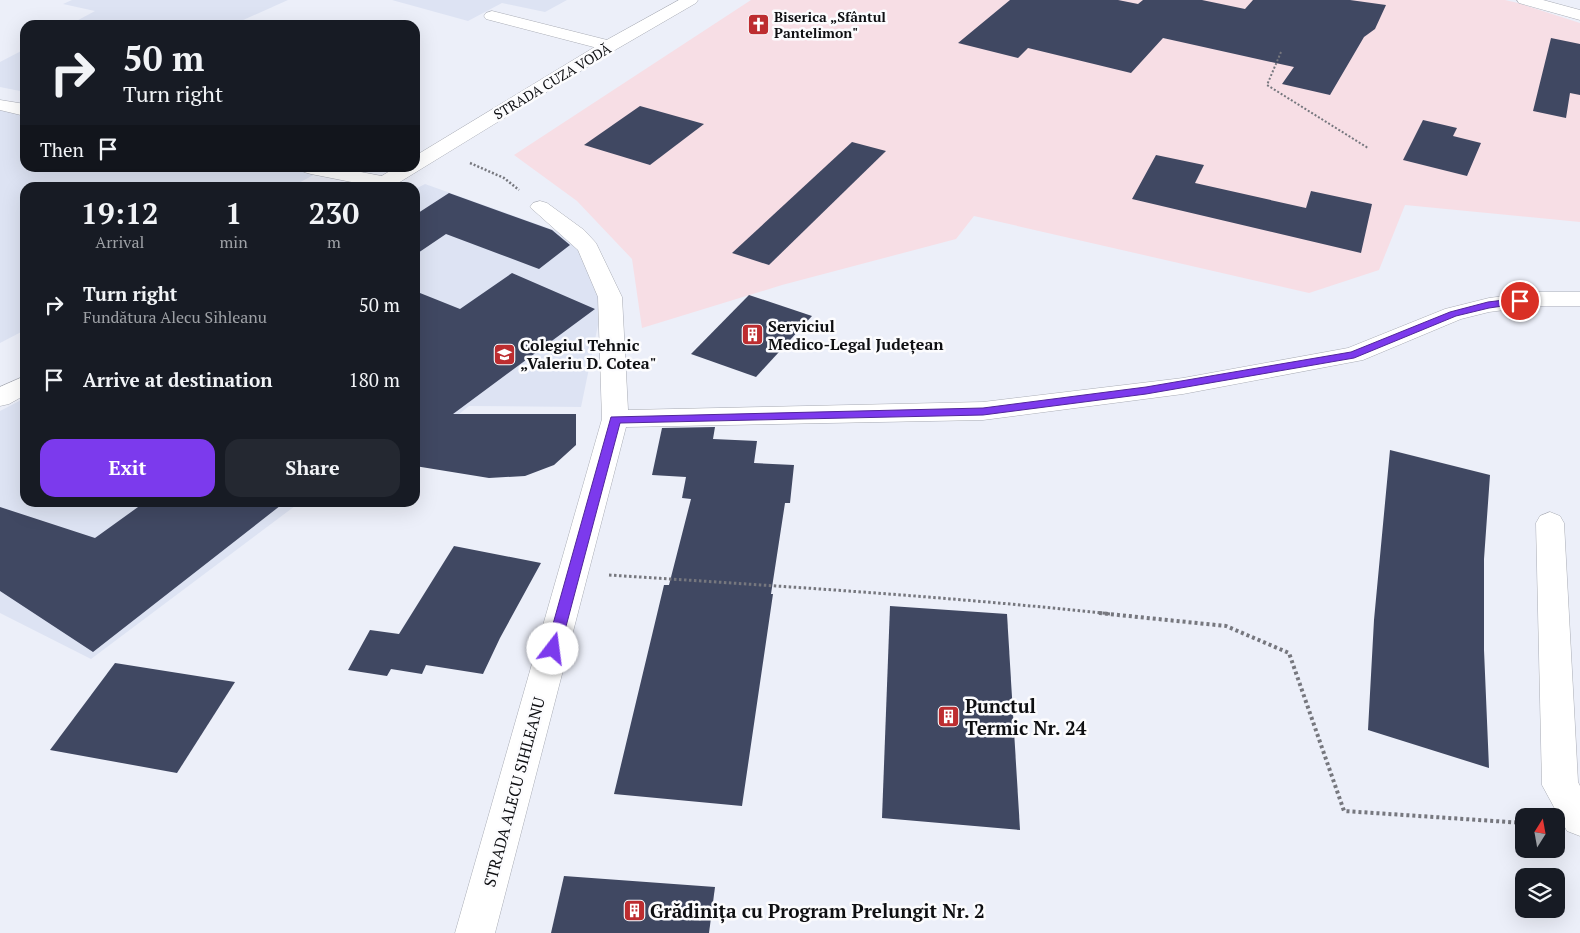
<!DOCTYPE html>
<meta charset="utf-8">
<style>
:root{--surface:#171b24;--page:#242831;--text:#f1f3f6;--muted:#9ea1a6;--accent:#7c3aed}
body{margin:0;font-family:"PT Serif",serif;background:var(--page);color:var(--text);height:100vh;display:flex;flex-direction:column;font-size:19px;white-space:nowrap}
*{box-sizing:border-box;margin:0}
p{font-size:16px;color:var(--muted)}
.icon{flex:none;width:28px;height:28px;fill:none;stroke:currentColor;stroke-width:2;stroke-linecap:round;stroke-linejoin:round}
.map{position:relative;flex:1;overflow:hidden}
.sheet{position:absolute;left:20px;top:182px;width:400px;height:325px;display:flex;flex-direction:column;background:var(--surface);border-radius:15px;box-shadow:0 5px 20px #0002}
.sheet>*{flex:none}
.top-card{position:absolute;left:20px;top:20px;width:400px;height:152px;border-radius:15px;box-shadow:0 5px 20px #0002;background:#171b24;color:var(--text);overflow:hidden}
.needle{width:32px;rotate:11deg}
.tools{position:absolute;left:1515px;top:808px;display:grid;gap:10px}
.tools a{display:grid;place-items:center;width:50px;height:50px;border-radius:10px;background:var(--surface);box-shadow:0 5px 20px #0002;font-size:25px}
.pin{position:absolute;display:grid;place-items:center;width:42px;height:42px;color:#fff;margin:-21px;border:2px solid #fff;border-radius:50%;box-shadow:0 1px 5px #0007}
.me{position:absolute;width:55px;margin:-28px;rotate:15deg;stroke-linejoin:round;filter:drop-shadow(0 0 4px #0008)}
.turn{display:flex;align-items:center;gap:18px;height:105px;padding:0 20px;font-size:22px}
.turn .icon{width:65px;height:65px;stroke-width:2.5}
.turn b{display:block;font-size:35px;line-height:42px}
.then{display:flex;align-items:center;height:48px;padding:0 20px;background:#0003;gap:10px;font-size:19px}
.eta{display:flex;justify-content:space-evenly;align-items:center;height:85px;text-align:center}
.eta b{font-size:30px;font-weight:600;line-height:35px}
.button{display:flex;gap:10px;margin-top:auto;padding:10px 20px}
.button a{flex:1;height:58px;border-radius:15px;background:var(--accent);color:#fff;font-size:20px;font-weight:600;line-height:58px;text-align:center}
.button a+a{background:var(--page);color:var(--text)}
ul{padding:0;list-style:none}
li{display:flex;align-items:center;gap:15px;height:75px;padding:0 20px}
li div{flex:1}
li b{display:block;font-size:19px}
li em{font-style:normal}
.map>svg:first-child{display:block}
.built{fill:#dde3f3}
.medical{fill:#f7dee5}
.building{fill:#404862}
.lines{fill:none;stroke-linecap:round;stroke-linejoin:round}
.minor-casing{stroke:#a9acb5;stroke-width:1}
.major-casing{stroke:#a9acb5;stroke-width:1}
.path-far3{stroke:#76777e;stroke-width:2;stroke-dasharray:2 2;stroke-linecap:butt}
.path-far2{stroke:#76777e;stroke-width:2.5;stroke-dasharray:2 2;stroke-linecap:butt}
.path-far1{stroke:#76777e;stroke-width:3;stroke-dasharray:2.5 2.5;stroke-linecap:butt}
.path{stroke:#76777e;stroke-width:4;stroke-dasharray:3 3;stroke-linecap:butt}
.minor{fill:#fff;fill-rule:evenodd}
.major{fill:#fff;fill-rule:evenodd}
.route{fill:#7c3aed;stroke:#51269a}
.labels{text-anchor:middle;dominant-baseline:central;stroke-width:5;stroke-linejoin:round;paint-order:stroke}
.far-poi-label{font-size:14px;font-weight:bold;fill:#0e0f12;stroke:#fcfcfe;text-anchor:start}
.far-street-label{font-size:14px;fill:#0e0f12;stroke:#fcfcfe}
.poi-label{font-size:16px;font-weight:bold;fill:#0e0f12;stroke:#fcfcfe;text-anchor:start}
.street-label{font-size:16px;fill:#0e0f12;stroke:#fcfcfe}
.near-poi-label{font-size:19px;font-weight:bold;fill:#0e0f12;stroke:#fcfcfe;text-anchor:start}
</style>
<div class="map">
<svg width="1580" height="933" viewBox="0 0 1580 933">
<rect width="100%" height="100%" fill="#eceff9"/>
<!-- built -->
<g class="built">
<polygon points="72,0 288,0 232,25 69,25 95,11 63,4"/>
<polygon points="392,0 567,0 545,12 502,3 468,21"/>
<polygon points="25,49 25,92 0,87 0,62"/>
<polygon points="0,109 25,115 25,168 281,168 315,174 290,188 25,188 25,330 0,343"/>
<polygon points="425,184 579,239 603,301 581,407 469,406 415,450 415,189"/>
<polygon points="25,398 25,502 299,503 91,659 0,613 0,411"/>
</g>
<!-- medical -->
<polygon class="medical" points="751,0 1505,0 1518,3 1580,23 1580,222 1405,205 1379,270 1309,293 974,216 956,239 782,285 642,328 632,259 577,201 514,155"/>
<!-- building -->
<g class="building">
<polygon points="1010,0 1118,0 1138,4 1143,0 1202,0 1245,9 1253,0 1350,0 1386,5 1375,29 1364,37 1330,95 1282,84 1294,67 1163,38 1131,73 1028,48 1018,58 958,43"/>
<polygon points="1551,38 1580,44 1580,95 1570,93 1566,118 1533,111"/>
<polygon points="640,106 704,124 650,165 584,145"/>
<polygon points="1423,120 1457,128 1453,136 1481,143 1467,176 1403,160"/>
<polygon points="852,142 886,151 769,265 732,253"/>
<polygon points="1156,155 1204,165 1195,183 1306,208 1311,191 1372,204 1361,253 1132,199"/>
<polygon points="449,193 552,230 570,245 539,269 446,234 415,255 415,215"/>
<polygon points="512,273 595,309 453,414 576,414 576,445 554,465 525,476 489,478 415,466 415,291 460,309"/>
<polygon points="749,295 812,316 756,377 691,354"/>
<polygon points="715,427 713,439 757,441 754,463 794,465 790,503 785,503 771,594 773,594 742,806 614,794 664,585 669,585 691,499 682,498 686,477 652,475 662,428"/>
<polygon points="1390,450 1490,475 1484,559 1484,650 1489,768 1368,730 1374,620"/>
<polygon points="145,502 285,502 93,652 0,591 0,507 95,538"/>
<polygon points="454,546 541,563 500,638 483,674 426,665 422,674 391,669 387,676 348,670 370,630 399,634"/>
<polygon points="890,606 1007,614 1020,830 882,818"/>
<polygon points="115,663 235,682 177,773 50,750"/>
<polygon points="564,876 715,887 709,933 551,933"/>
</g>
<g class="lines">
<defs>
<g id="minor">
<polygon points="1517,0 1543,0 1580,10 1580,20 1519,3"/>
<polygon points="492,11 615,42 617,46 615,50 609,51 486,19 484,16 486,13"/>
<polygon points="0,100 25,104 25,116 0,110"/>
<polygon points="301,168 340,168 392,178 395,182 392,186 382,188 311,174 304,172"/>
<polygon points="540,201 547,203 584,230 596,243 622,297 628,410 983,402 1183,378 1348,348 1445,309 1489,298 1536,292 1580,292 1580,306 1536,306 1489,312 1461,319 1363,360 1183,394 983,420 626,427 495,933 455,933 602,419 598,297 578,250 530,207 533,203"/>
<polygon points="1550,512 1560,516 1564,523 1578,782 1580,786 1580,836 1567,831 1542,785 1536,523 1540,516"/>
</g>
<g id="major">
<polygon points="679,0 698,0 696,3 615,50 390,188 365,188 368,184 395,168 415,168 415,156 603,42"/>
<polygon points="25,376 25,395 9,404 0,406 0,387"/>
</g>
</defs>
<!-- minor casing -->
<use href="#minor" class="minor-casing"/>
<!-- major casing -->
<use href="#major" class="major-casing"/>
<!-- path-far3 -->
<polyline class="path-far3" points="1281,52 1267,85 1368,148"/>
<!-- path-far2 -->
<polyline class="path-far2" points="470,163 504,178 519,190"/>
<!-- path-far1 -->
<path class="path-far1" d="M609 575C777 586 944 596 1111 614"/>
<!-- path -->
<polyline class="path" points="1099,613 1226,626 1289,653 1344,811 1524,823"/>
<!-- minor -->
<use href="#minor" class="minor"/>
<!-- major -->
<use href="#major" class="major"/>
</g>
<!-- route -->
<polygon class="route" points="1520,298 1525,301 1524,303 1489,308 1456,316 1354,358 1146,394 983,415 620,423 560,649 558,653 553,654 548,653 546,649 611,417 983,408 1146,387 1351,352 1450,312 1488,302"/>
<!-- icons -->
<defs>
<symbol id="church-square" viewBox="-11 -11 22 22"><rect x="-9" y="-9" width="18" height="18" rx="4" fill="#bd2d30" stroke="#fcfcfe"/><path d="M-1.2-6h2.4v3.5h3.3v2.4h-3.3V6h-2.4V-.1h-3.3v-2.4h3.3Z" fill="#fff"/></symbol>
<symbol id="building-square" viewBox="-11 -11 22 22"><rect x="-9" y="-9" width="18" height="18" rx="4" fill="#bd2d30" stroke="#fcfcfe"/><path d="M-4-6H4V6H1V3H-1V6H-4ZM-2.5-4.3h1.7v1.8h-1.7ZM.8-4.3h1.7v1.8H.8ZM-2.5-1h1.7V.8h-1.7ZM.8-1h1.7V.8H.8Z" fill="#fff"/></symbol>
<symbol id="school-square" viewBox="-11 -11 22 22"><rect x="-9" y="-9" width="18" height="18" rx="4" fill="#bd2d30" stroke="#fcfcfe"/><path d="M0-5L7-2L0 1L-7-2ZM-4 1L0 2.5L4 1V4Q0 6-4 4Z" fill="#fff"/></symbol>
</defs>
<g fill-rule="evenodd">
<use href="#church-square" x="746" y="12" width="25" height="25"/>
<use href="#building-square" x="740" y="322" width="25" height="25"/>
<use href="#school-square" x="492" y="342" width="25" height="25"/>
<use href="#building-square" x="936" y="704" width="25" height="25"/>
<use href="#building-square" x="622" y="898" width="25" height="25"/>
</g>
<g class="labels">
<!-- far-poi labels -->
<g class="far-poi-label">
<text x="774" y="16">Biserica „Sfântul<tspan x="774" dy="16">Pantelimon"</tspan></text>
</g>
<!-- far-street labels -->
<g class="far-street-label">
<text transform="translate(552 81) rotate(-31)">STRADA CUZA VODĂ</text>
</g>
<!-- poi labels -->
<g class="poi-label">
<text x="768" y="326">Serviciul<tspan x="768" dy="18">Medico-Legal Județean</tspan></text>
<text x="520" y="345">Colegiul Tehnic<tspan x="520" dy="18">„Valeriu D. Cotea"</tspan></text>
</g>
<!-- street labels -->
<g class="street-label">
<text transform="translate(514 792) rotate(-75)">STRADA ALECU SIHLEANU</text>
</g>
<!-- near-poi labels -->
<g class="near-poi-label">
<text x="965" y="705">Punctul<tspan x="965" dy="22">Termic Nr. 24</tspan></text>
<text x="650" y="910">Grădinița cu Program Prelungit Nr. 2</text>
</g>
</g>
</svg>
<div class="tools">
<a><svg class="needle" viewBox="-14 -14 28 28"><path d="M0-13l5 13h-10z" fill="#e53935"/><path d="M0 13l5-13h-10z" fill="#9ea1a6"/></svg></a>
<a><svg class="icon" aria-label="layers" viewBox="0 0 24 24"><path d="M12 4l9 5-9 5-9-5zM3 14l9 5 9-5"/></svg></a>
</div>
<div class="pin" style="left:1520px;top:301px;background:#d93025"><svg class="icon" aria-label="arrive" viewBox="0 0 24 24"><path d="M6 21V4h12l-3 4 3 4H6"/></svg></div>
<svg class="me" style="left:553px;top:649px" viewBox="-20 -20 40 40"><circle r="19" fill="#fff"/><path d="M0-13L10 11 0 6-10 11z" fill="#7c3aed"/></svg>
<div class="top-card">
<div class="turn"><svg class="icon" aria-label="right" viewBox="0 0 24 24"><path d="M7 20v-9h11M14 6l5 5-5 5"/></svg><div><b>50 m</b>Turn right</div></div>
<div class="then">Then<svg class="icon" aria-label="arrive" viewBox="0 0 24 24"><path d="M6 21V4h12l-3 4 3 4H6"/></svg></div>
</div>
<section class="sheet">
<div class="eta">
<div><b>19:12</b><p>Arrival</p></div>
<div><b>1</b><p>min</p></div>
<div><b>230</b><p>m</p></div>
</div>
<ul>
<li><svg class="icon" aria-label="right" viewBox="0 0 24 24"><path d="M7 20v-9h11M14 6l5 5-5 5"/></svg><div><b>Turn right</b><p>Fundătura Alecu Sihleanu</p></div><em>50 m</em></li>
<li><svg class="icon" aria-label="arrive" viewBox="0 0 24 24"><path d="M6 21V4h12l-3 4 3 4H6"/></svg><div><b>Arrive at destination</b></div><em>180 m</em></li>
</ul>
<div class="button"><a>Exit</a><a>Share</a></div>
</section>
</div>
